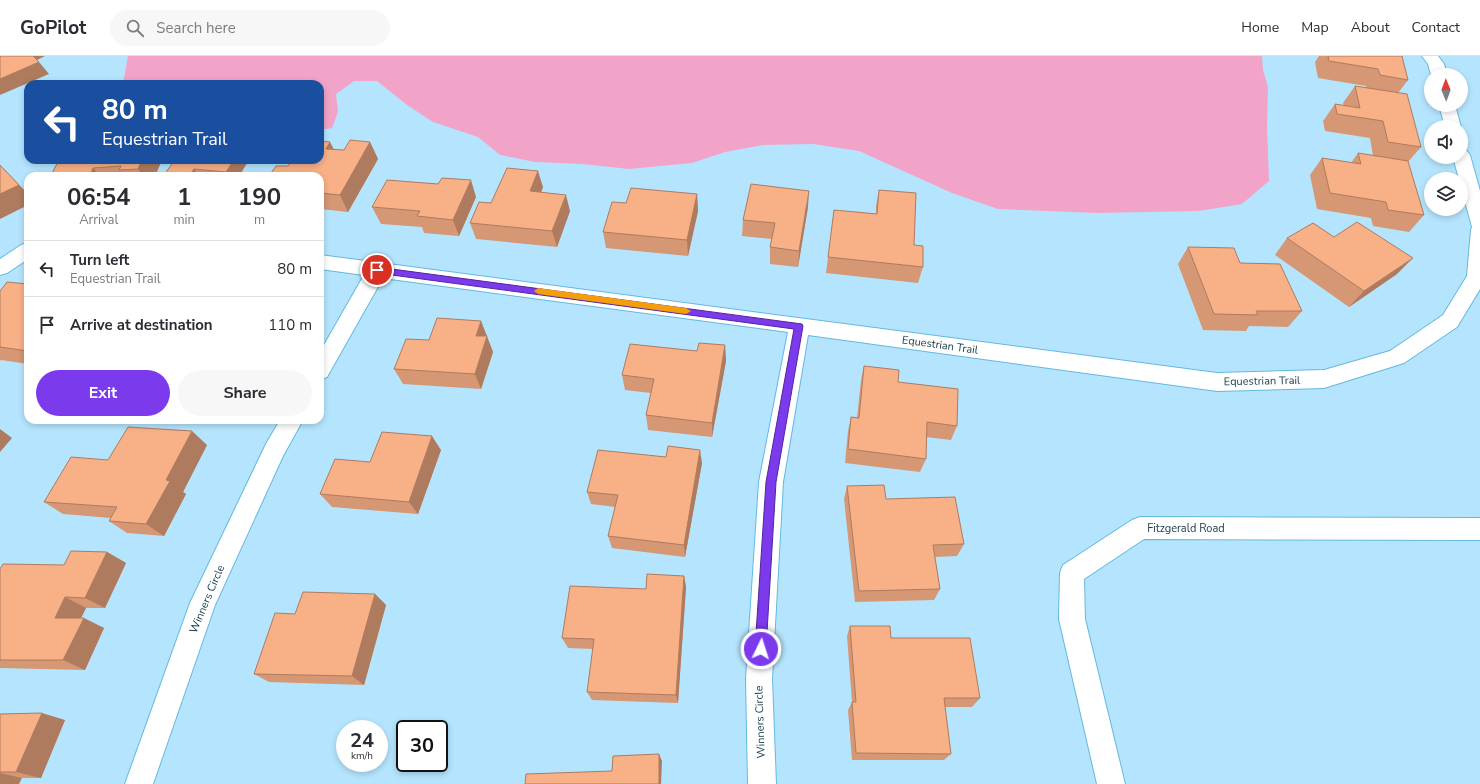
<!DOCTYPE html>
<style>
:root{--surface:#fff;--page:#f7f7f7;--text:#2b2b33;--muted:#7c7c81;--line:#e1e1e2;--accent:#7c3aed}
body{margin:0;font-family:"Nunito Sans",sans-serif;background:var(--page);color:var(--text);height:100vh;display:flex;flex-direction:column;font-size:15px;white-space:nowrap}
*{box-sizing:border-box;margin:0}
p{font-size:13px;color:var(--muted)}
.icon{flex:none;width:22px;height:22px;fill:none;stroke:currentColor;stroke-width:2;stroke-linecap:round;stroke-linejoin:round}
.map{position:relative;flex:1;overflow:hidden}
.drawer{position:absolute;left:24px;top:116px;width:300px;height:252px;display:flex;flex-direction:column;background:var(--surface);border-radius:12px;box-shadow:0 2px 6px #0003}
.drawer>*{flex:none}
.guide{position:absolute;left:24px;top:24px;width:300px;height:84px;border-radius:12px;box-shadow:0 2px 6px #0003;background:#1a4fa0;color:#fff;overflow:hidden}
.needle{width:26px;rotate:359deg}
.tools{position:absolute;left:1424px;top:12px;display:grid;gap:8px}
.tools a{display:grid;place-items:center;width:44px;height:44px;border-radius:50%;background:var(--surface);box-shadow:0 2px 6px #0003;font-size:20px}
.speed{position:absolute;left:336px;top:664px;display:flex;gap:8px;font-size:20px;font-weight:700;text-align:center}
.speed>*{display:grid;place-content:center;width:52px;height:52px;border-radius:50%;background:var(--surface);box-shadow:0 2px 6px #0003;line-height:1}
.speed small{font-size:10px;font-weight:400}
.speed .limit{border:2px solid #111;border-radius:6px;background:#fff;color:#111}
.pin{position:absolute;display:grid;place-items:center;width:34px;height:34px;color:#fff;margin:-17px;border:2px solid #fff;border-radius:50%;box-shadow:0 1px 4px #0007}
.me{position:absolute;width:44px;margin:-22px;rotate:4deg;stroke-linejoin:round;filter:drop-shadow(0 0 3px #0008)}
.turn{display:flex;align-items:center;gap:14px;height:84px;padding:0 12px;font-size:18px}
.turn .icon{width:52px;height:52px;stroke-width:2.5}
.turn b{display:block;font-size:28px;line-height:34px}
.eta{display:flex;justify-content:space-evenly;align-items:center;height:68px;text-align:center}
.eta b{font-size:24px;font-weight:700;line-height:28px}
.button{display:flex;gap:8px;margin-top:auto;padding:8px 12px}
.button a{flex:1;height:46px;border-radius:24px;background:var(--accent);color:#fff;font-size:16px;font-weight:700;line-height:46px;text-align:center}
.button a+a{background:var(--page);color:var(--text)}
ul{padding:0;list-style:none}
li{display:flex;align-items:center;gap:12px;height:56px;padding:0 12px;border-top:1px solid var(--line)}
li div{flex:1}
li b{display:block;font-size:15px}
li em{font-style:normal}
header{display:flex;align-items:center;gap:24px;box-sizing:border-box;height:56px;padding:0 20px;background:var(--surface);border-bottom:1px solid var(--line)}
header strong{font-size:19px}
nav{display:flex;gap:22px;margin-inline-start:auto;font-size:14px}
.search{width:280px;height:36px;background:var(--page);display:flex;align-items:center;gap:10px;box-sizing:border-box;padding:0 14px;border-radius:22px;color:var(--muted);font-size:15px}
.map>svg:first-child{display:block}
.green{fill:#f1a4c7}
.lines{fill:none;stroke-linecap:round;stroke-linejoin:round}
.street-casing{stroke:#63b8e0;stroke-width:2}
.street{fill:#fff;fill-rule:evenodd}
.wall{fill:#d59774}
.shaded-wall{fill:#ae7b5e}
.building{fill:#f8b087;stroke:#ae7b5e}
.route{fill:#7c3aed;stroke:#51269a}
.slow{fill:#f59e0b}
.labels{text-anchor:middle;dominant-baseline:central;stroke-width:3.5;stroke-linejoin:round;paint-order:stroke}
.street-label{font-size:11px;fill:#173b4b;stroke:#fefefe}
</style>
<header>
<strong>GoPilot</strong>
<div class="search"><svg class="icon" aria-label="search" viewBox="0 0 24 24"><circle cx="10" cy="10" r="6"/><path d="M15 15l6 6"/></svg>Search here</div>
<nav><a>Home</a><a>Map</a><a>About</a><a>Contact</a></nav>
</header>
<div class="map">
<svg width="1480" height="728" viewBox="0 0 1480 728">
<rect width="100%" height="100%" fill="#b5e5fe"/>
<!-- green -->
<polygon class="green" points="128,0 1262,0 1263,14 1268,31 1267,71 1269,125 1242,148 1199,155 1097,157 998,153 952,137 859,95 813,88 763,89 725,96 692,107 629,113 583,108 535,106 500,99 478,81 433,66 407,49 377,25 354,25 336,38 338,56 332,72 320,74 320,28 123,28"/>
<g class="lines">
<defs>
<g id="street">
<polygon points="1422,0 1438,0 1444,8 1447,19 1431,19 1428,8"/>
<polygon points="1439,49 1455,49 1461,71 1461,72 1445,71"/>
<polygon points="1461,93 1467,95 1470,99 1480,135 1480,233 1457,271 1404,307 1324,332 1217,335 808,279 783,426 772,623 776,728 748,728 746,623 759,426 788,276 383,222 327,321 320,324 320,296 364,219 320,213 320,199 1217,317 1324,314 1390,295 1443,259 1467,220 1471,174 1472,171 1461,131 1461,123 1459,123 1453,101 1461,101"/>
<polygon points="28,187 28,203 7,217 0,219 0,203 21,189"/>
<polygon points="280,364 303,364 283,400 215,549 153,728 125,728 190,547 266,388"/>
<polygon points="1140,461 1480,462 1480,484 1144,483 1084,523 1085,563 1125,728 1097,728 1059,563 1060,517 1063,509 1132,464"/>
</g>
</defs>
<!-- street casing -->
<use href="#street" class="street-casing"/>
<!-- street -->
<use href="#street" class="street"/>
</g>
<!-- wall -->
<g class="wall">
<polygon points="1319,0 1402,0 1408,24 1398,37 1421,91 1408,106 1424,159 1409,176 1373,170 1371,162 1317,153 1310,119 1322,102 1351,107 1358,97 1373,100 1370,82 1325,75 1323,65 1335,48 1344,50 1343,47 1355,30 1366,32 1366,30 1318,22 1315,6"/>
<polygon points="370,86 378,103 348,156 320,153 320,120 288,110 334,94 344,94"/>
<polygon points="59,104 162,104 155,120 51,120 51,119"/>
<polygon points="175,104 249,104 239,120 163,120"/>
<polygon points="543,131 541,136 570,155 557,191 476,183 470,167 491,147"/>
<polygon points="879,134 914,189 923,211 918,227 826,217 834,154 876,158 876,150"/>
<polygon points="697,138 698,155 688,200 606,192 603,176 626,147"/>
<polygon points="476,141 459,180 424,177 422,171 381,168 372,151"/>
<polygon points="808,151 798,211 770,208 770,191 772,183 742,180 743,164"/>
<polygon points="1334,181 1397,218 1349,251 1275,199 1287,182"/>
<polygon points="1188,191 1240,207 1302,255 1288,271 1249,270 1246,275 1203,274 1178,208"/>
<polygon points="28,228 28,308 1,304 0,305 0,235"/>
<polygon points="481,265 493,296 481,333 403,328 394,313 429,284"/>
<polygon points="725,289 726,305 712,381 648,374 646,359 651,337 625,334 622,319 697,295"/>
<polygon points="864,310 898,326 957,370 951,384 926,381 926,403 920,416 845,407 848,375 851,361 857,362 861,324"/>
<polygon points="207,389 183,436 186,438 164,480 127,477 109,465 111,462 63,458 44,446 108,404"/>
<polygon points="441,394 418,458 332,451 320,438"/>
<polygon points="702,407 685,501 612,492 608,480 615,451 591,448 587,436"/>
<polygon points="847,430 886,443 964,488 957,500 935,501 940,533 934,544 855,546 844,443"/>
<polygon points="107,496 126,507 105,552 86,552 81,562 104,572 85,614 0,612 0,513 64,509"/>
<polygon points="684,520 686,531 678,647 592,644 587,636 593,593 568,592 562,582 646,533"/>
<polygon points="375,538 386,549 364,629 269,626 254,618"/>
<polygon points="850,570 891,582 980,642 972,651 945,651 951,698 944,704 852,704 848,654 852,646 847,580"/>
<polygon points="0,658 65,664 41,722 22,722 0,728"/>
</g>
<!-- shaded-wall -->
<g class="shaded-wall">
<polygon points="31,0 45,0 35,5"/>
<polygon points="39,6 49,18 0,39 0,23"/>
<polygon points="330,86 339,103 326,93"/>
<polygon points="370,86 378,103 348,156 340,139"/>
<polygon points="142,104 162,104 155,120 143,120 138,113"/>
<polygon points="234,104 249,104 239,120 229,120 226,116"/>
<polygon points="0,109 28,138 28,149 0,163"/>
<polygon points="93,112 100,120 93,120 91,117"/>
<polygon points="194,113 199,120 189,120"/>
<polygon points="538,115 543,131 535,152 530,135"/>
<polygon points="471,124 476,141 459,180 453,164"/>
<polygon points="809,135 808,151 798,211 799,195"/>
<polygon points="697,138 698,155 688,200 687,184"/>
<polygon points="566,139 570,155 557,191 552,175"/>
<polygon points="1413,202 1397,218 1349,251 1364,235"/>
<polygon points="481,265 493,296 481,333 475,318 476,280"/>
<polygon points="725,289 726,305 712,381 712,367"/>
<polygon points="0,373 12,382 0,396"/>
<polygon points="192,375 207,389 183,436 186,438 164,480 146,468 166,424"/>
<polygon points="432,380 441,394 418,458 409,446"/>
<polygon points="700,394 702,407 685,501 684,489"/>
<polygon points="107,496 126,507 105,552 85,542"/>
<polygon points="684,520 686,531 678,647 676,639"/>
<polygon points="375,538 386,549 364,629 352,620"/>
<polygon points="65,541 86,552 76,572 55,562"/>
<polygon points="84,562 104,572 85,614 63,604"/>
<polygon points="42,657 65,664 41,722 16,716"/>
<polygon points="659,698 662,705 661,728 659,728"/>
<polygon points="0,717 22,722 19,728 0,728"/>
</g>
<!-- building -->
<g class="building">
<polygon points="0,0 33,0 39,6 0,23"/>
<polygon points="1328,0 1402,0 1408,24 1380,19 1378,13 1329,5"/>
<polygon points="1355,30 1407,38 1421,91 1388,86 1383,65 1337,58 1335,48 1360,52"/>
<polygon points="350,84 370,86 340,139 320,137 320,120 269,120 276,110 288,110 292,104 320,104 320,85 330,86 326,93 344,94"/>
<polygon points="1358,97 1408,105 1424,159 1388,154 1386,146 1330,137 1322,102 1361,108"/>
<polygon points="59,104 142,104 138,113 119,114 121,110 93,112 91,117 51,119"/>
<polygon points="175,104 234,104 226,116 194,113 189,120 163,120"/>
<polygon points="0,109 19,129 0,138"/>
<polygon points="507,112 538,115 530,135 566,139 552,175 470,167 479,146 491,147"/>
<polygon points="442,122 471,124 453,164 417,160 420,155 372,151 387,124 438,128"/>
<polygon points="751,128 809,135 799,195 770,191 775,167 743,164"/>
<polygon points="631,132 697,138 687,184 603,176 612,146 626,147"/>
<polygon points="879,134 916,137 914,189 923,190 923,211 828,201 834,154 877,158"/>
<polygon points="1357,166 1413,202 1364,235 1287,182 1313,167 1334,181"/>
<polygon points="1188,191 1234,192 1240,207 1280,208 1302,255 1256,255 1258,259 1214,258"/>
<polygon points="7,226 28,228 28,295 0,291 0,235"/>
<polygon points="437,262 481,265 476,280 487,280 475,318 394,313 406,283 429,284"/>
<polygon points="699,287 725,289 712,367 646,359 654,323 622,319 630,288 697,295"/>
<polygon points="864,310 899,314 898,326 958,333 957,370 927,366 926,403 848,393 851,361 859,362"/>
<polygon points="128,371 192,375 166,424 170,425 146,468 109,465 117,451 44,446 71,401 108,404"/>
<polygon points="382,376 432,380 409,446 320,438 335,403 370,406"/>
<polygon points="668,390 700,394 684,489 608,480 618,439 587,436 598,394 666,401"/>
<polygon points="884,429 886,443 955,441 964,488 933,489 940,533 859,535 847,430"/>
<polygon points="71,495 107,496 85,542 65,541 55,562 84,562 63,604 0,604 0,513 3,508 64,509"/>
<polygon points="647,518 684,520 676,639 587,636 594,583 562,582 570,530 646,533"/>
<polygon points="303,536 375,538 352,620 254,618 275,557 295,558"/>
<polygon points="850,570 890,570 891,582 970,582 980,642 944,642 951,698 856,697 852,646 856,646"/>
<polygon points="42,657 16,716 0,716 0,658"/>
<polygon points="659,698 659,728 525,728 526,718 612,715 613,700"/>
</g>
<!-- route -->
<polygon class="route" points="377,211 802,268 803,270 776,426 766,593 765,596 761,598 757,596 755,593 766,426 794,273 377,217 373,214"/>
<!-- slow -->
<polygon class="slow" points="538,232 686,252 691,255 686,258 538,238 534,235"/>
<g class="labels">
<!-- street labels -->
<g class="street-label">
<text transform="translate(940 289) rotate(8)">Equestrian Trail</text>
<text transform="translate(1262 325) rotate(-1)">Equestrian Trail</text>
<text x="1186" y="472">Fitzgerald Road</text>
<text transform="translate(207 543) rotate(-67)">Winners Circle</text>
<text transform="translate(760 666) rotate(-92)">Winners Circle</text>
</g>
</g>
</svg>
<div class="tools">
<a><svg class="needle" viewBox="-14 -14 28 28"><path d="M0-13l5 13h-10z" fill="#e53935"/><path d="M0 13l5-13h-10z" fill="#7c7c81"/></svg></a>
<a><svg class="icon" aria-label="sound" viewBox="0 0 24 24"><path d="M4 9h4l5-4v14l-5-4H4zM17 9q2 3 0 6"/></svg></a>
<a><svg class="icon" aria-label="layers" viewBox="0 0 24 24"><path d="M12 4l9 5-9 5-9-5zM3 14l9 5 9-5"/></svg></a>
</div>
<div class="speed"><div>24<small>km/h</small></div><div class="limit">30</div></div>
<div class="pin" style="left:377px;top:214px;background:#d93025"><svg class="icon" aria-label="arrive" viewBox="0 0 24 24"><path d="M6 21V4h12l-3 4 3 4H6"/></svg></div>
<svg class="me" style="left:761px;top:593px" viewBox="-20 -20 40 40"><circle r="17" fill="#7c3aed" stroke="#fff" stroke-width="3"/><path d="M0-11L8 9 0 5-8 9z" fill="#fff"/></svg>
<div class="guide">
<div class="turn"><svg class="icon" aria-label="left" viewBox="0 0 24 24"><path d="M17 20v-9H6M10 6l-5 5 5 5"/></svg><div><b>80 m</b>Equestrian Trail</div></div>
</div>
<section class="drawer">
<div class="eta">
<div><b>06:54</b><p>Arrival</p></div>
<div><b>1</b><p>min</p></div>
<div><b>190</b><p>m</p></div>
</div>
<ul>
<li><svg class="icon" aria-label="left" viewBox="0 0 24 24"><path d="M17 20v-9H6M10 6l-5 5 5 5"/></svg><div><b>Turn left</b><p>Equestrian Trail</p></div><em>80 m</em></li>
<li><svg class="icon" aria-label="arrive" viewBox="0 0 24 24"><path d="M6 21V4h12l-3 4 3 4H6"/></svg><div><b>Arrive at destination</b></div><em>110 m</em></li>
</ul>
<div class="button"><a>Exit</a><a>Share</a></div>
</section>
</div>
